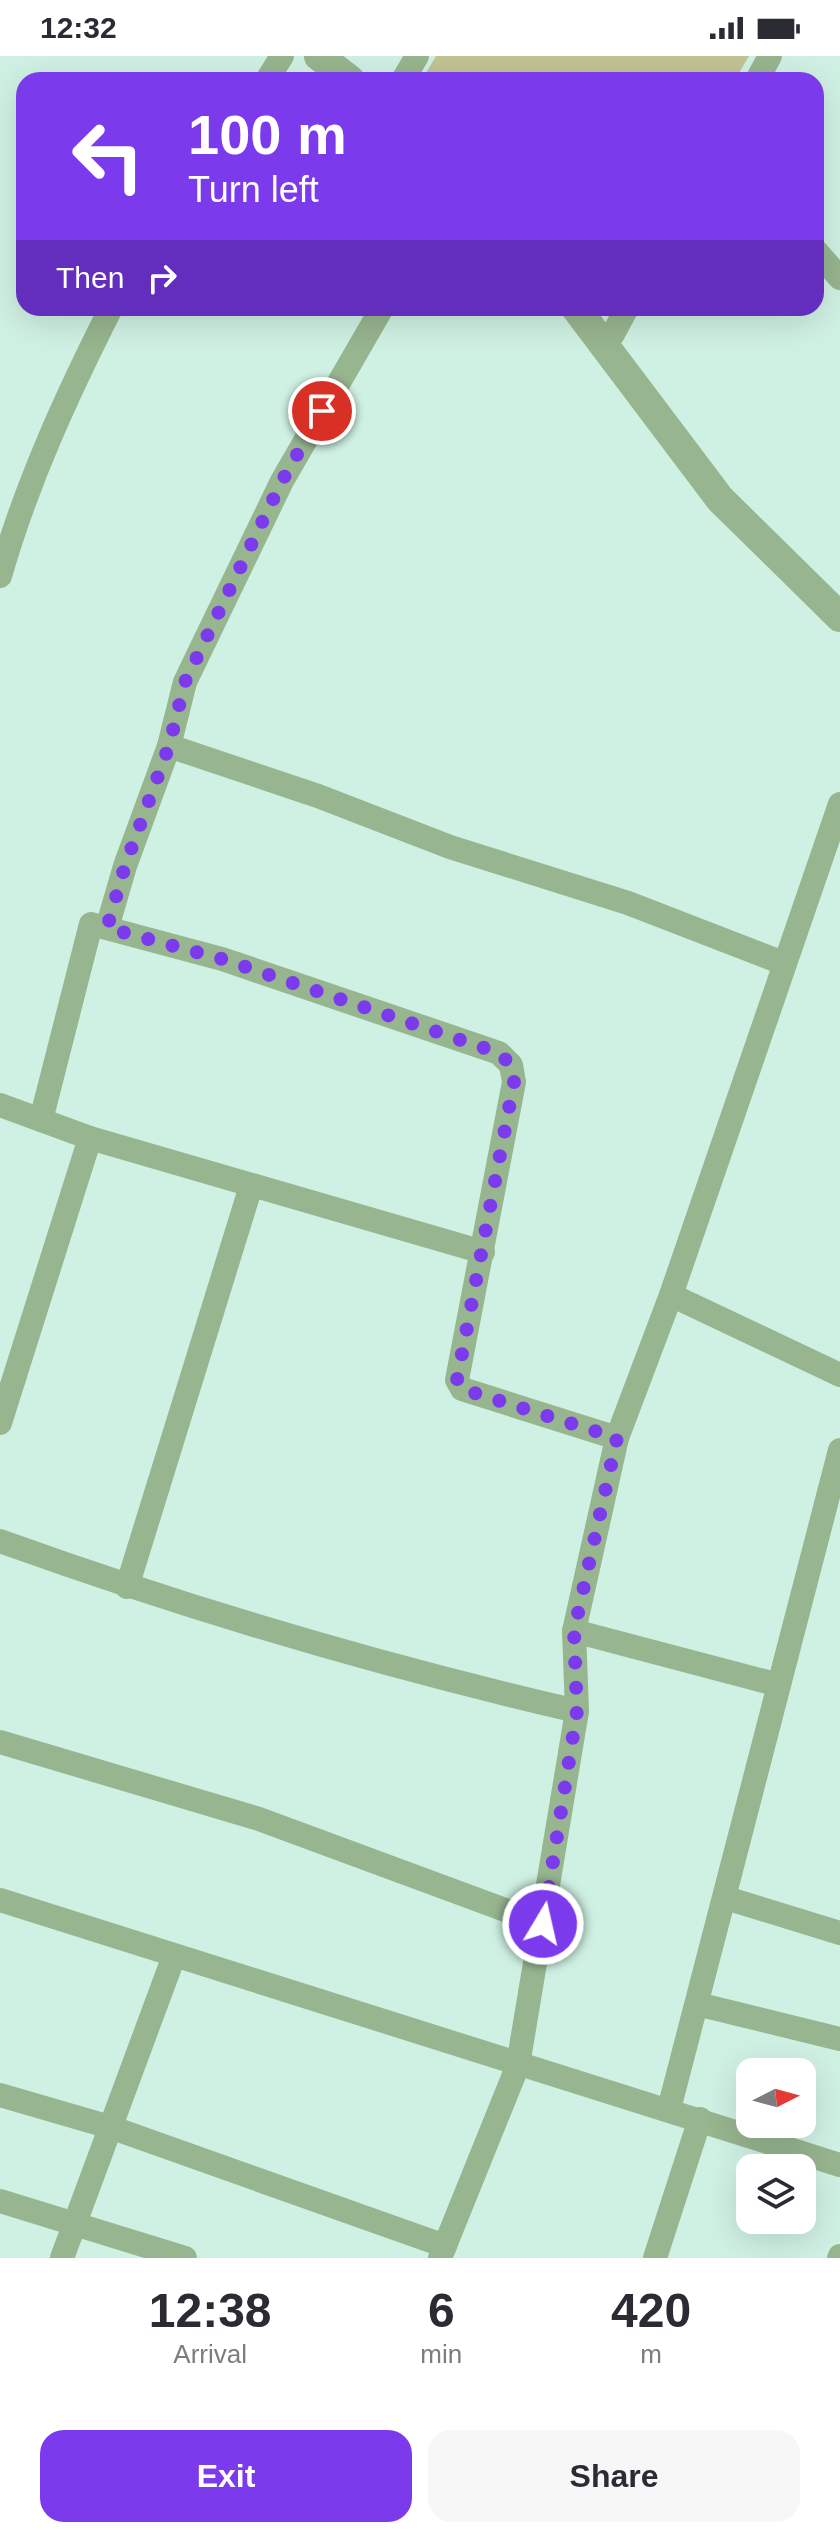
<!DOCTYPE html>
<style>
:root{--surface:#fff;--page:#f7f7f7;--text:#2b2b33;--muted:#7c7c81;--accent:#7c3aed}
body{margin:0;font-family:Helvetica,sans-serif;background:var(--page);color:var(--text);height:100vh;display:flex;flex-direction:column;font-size:30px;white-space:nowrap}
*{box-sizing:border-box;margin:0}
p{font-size:26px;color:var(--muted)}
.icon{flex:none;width:44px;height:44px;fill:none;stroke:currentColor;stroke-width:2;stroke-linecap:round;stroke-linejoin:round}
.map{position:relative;height:2202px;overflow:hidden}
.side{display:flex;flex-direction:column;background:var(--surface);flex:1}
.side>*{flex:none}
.top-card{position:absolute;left:16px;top:16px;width:808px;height:244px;border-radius:24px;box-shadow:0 8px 32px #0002;background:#7c3aed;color:#fff;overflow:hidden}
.needle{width:52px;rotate:84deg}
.fabs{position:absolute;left:736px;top:2002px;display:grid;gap:16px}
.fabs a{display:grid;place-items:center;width:80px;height:80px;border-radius:16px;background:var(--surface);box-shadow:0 8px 32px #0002;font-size:40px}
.pin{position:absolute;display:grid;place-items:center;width:68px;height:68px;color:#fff;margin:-34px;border:4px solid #fff;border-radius:50%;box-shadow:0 2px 8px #0007}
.me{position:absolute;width:88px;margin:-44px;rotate:9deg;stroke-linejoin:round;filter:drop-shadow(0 0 6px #0008)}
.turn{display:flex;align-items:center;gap:28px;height:168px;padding:0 40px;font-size:36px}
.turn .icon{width:104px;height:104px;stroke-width:2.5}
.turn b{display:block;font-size:56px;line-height:68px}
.then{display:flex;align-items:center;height:76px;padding:0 40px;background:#0003;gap:16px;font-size:30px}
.eta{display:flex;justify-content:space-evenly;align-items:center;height:136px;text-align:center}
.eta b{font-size:48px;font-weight:800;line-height:56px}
.button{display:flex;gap:16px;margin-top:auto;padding:16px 40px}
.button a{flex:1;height:92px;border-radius:24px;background:var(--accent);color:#fff;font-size:32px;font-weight:800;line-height:92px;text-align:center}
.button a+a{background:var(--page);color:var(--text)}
.status{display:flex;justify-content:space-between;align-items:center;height:56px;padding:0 40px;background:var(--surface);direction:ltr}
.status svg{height:22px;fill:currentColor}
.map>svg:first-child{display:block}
.green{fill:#c2c495}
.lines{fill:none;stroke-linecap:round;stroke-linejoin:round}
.minor{stroke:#97b58f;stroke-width:24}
.tertiary{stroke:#97b58f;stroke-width:30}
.route{stroke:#7c3aed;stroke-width:14;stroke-dasharray:0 25.2}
</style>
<div class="status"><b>12:32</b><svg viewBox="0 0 49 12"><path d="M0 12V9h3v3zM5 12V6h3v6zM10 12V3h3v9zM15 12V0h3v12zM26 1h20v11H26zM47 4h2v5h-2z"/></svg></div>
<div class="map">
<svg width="840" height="2202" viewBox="0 0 840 2202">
<rect width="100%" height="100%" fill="#cff1e3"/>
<!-- green -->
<polygon class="green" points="436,0 749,0 735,24 438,24 426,17"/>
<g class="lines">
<!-- minor -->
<g class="minor">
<polyline points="267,24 282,0"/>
<polyline points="403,24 417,0"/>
<polyline points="757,24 770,0"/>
<polyline points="816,195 840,222"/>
<polyline points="613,278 627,252"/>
<path d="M0 520C27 426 67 339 111 252"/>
<polyline points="169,690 318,740 450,791 628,847 783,907"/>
<polyline points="107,872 125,810 169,690 185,626 282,425 382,252"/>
<polyline points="0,1049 90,1082 483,1196"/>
<polyline points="41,1064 91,868 222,903 499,997 511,1009 514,1026 457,1324 462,1333 617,1382"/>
<polyline points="671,1239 840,1319"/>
<polyline points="0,1367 90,1082"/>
<path d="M0 1485C189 1553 382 1610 577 1655"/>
<polyline points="127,1531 251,1130"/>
<polyline points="574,1575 779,1629"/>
<polyline points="0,1686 259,1763 543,1868"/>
<polyline points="726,1842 840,1877"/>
<polyline points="0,1844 840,2109"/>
<polyline points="697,1948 840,1983"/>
<polyline points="0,2039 110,2071 445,2190"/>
<polyline points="669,2053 840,1394"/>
<polyline points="0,2145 185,2202"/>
<polyline points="62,2202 174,1900"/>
<polyline points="440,2202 518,2009 577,1655 574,1575 617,1382 671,1239 840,748"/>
<polyline points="655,2202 700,2063"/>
<polyline points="839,2202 840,2200"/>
</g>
<!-- tertiary -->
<g class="tertiary">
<polyline points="319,0 350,24"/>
<polyline points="576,252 720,443 840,561"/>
</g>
</g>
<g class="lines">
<!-- route -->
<polyline class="route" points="322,355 282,425 185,626 169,690 125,810 107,872 222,903 499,997 511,1009 514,1026 457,1324 462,1333 617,1382 574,1575 577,1655 543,1868"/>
</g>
</svg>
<div class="fabs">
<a><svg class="needle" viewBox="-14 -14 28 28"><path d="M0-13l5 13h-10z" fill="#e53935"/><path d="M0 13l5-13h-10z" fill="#7c7c81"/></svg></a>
<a><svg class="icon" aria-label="layers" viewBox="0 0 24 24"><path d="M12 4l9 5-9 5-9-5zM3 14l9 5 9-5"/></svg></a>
</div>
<div class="pin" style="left:322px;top:355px;background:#d93025"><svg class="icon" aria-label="arrive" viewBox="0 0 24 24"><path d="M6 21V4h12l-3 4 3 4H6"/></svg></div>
<svg class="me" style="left:543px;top:1868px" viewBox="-20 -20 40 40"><circle r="17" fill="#7c3aed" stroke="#fff" stroke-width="3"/><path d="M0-11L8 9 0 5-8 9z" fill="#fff"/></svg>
<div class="top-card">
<div class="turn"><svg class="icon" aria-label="left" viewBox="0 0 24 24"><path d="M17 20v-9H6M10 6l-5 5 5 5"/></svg><div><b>100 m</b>Turn left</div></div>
<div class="then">Then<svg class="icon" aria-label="right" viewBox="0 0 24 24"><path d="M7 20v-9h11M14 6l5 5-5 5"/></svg></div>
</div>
</div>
<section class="side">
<div class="eta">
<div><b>12:38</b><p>Arrival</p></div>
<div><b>6</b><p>min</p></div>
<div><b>420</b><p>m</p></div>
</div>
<div class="button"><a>Exit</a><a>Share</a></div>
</section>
